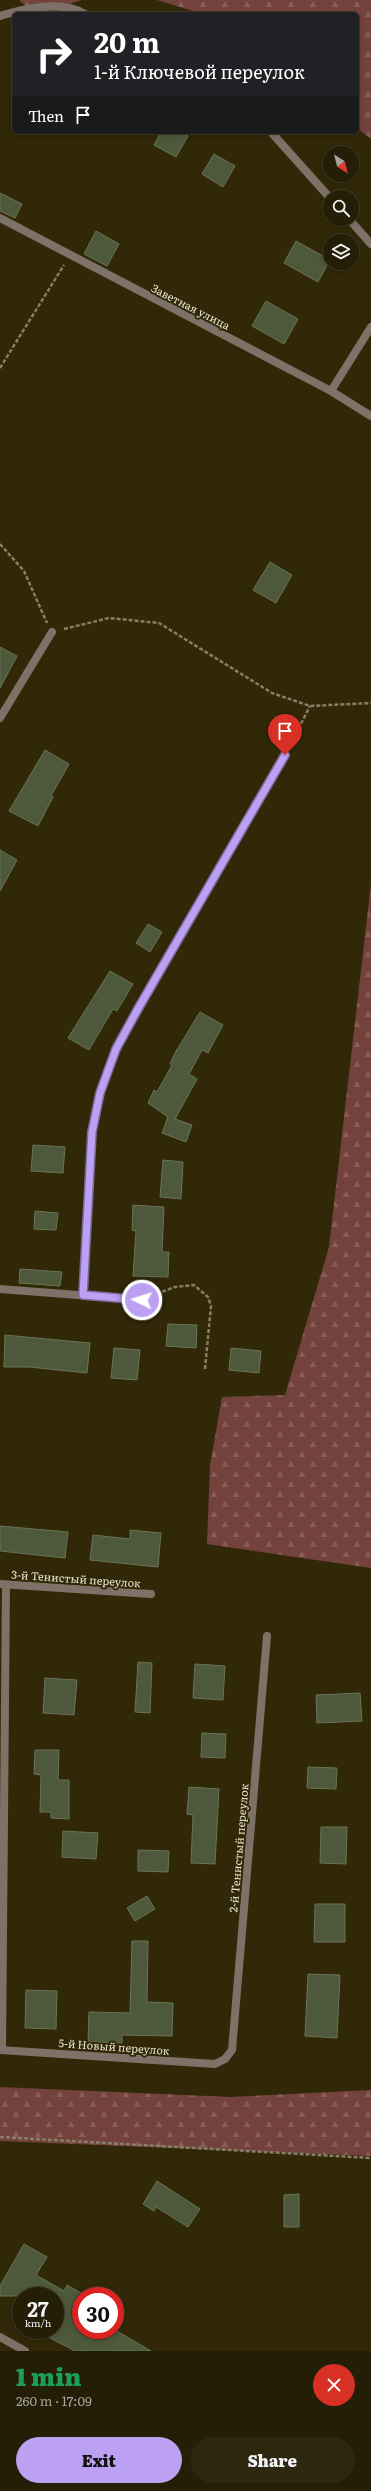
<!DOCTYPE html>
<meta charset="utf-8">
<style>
:root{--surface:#251e06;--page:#2d2710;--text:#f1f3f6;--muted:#a3a29b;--line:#423c28;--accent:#bca0f2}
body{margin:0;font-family:Literata,serif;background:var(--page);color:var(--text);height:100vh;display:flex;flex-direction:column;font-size:15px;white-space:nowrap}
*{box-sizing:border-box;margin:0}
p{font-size:13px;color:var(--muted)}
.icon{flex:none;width:22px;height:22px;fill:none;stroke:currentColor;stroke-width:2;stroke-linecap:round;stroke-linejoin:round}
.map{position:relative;height:2351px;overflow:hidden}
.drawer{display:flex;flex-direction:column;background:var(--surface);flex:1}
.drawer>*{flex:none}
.banner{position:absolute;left:12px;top:12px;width:347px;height:122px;border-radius:6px;box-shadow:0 2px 6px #0003,0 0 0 1px var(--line);background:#202124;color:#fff;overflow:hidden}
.needle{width:26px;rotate:144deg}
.controls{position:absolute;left:323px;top:146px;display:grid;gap:8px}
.controls a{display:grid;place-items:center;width:36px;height:36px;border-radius:50%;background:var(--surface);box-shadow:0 2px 6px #0003,0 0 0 1px var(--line);font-size:20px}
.speed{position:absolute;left:12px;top:2287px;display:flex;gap:8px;font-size:20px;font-weight:700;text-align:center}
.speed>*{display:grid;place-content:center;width:52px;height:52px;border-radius:50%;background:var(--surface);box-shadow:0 2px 6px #0003,0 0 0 1px var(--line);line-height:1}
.speed small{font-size:10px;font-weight:400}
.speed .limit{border:6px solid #d22;background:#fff;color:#111}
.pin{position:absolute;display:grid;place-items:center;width:34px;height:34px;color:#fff;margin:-41px -17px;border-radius:50% 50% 50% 0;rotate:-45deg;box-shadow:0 0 4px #0007}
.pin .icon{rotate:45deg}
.me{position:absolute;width:44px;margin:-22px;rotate:274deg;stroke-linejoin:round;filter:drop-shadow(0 0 3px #0008)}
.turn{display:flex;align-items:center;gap:14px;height:84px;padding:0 16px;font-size:18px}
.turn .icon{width:52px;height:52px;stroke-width:2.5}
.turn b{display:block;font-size:28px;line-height:34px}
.then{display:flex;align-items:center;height:38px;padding:0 16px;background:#0003;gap:8px;font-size:15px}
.round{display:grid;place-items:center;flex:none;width:42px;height:42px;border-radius:21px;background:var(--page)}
.head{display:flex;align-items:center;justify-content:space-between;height:68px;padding:0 16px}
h1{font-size:24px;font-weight:800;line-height:30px;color:#1e9e55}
.cta{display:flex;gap:8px;margin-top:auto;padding:8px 16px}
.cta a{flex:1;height:46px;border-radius:24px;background:var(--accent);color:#111;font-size:16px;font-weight:800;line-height:46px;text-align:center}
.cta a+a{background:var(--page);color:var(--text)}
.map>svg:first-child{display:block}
.forest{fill:url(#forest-firs)}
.building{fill:#4e593b;stroke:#697556}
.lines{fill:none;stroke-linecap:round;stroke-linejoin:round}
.path{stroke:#867f65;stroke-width:2.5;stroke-dasharray:4 2;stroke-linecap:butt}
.street{stroke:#7e7167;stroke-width:8}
.route-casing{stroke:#7a689d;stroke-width:10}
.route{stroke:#bca0f2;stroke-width:7}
.labels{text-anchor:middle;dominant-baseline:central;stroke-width:4;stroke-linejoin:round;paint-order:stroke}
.street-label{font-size:11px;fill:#e7e2d0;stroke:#312808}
</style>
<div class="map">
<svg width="371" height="2351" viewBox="0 0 371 2351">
<defs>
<pattern id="forest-firs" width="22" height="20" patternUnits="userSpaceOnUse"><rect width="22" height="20" fill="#74423c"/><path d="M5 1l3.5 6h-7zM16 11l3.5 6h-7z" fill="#885d57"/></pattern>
</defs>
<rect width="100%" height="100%" fill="#312808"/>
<!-- forest -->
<g class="forest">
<polygon points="19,0 82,0 34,14"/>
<polygon points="157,0 371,0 371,139 357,128 357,14 203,14"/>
<polygon points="371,884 371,1568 207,1544 210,1465 222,1397 285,1395 329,1247"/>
<polygon points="0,2087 231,2097 371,2090 371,2156 0,2141"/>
</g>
<!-- building -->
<g class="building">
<polygon points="161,132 180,132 188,136 176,157 154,145"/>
<polygon points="214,154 235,166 223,187 202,174"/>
<polygon points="0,193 22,204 15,218 0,211"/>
<polygon points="96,231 119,244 107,266 84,254"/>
<polygon points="296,241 330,260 318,282 284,263"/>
<polygon points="266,301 298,319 284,344 252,326"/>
<polygon points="270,562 292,575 276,603 253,590"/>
<polygon points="0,647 17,656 0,688"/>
<polygon points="45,750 69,764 51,796 53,797 38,826 9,811"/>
<polygon points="0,850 17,860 0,891"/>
<polygon points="148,924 162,932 150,952 136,943"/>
<polygon points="110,971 133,984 117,1011 113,1009 89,1050 68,1038"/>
<polygon points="200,1012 223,1025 208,1053 202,1050 189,1074 197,1079 175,1119 192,1125 186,1142 162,1133 168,1117 148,1103 154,1090 157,1092 172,1065 170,1064 175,1053"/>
<polygon points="33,1145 65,1147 63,1173 31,1171"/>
<polygon points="163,1160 183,1162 181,1199 160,1197"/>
<polygon points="133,1205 164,1207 162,1252 169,1252 168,1277 133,1276 136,1231 132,1230"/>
<polygon points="35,1211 58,1213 56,1230 34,1229"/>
<polygon points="20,1269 62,1272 60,1286 19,1283"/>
<polygon points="168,1324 197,1325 196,1348 166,1346"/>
<polygon points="5,1335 90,1343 87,1373 29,1367 4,1367"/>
<polygon points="114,1348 140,1350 137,1380 111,1378"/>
<polygon points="231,1348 261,1351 259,1373 229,1370"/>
<polygon points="0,1526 68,1532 65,1558 0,1551"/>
<polygon points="130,1530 161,1533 158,1567 90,1560 93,1535 130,1539"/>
<polygon points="138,1662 152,1663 150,1713 135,1712"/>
<polygon points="195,1664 225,1666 223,1700 193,1698"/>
<polygon points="45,1678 77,1680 74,1715 43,1713"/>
<polygon points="360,1693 362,1721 317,1723 316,1695"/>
<polygon points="202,1733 226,1734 225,1758 201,1757"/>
<polygon points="35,1750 59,1750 58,1780 69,1780 69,1819 51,1818 51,1812 40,1812 41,1775 34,1774"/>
<polygon points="308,1767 337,1768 336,1789 307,1788"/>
<polygon points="189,1787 219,1789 215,1864 191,1863 193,1815 187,1814"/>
<polygon points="321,1827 347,1827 346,1864 320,1863"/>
<polygon points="63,1831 98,1833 96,1859 62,1857"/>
<polygon points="138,1850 169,1851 168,1872 138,1871"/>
<polygon points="147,1896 155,1909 135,1921 127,1908"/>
<polygon points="315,1904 345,1904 345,1942 314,1942"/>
<polygon points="132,1941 148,1941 147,2002 173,2003 172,2036 122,2035 122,2043 88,2042 89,2012 130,2013"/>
<polygon points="308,1974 340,1975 337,2038 305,2036"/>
<polygon points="26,1990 57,1991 56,2029 25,2028"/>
<polygon points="157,2181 200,2209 188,2227 156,2207 154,2211 143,2204"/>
<polygon points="299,2194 299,2227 284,2227 284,2195"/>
<polygon points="24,2244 47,2257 36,2275 64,2291 67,2285 81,2293 81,2330 92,2330 109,2339 115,2330 151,2351 75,2351 35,2330 55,2330 55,2296 0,2296 0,2286"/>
</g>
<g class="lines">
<!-- path -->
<g class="path">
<polyline points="0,368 64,265"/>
<polyline points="0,544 24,571 47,623"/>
<polyline points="64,629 109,618 159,623 272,693 310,706 371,703"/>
<polyline points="290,745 310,706"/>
<polyline points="151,1296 175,1287 194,1285 208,1297 211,1306 205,1369"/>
<polyline points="0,2137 371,2158"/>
</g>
<!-- street -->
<g class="street">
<path d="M0 16C26 8 61 0 85 14"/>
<polyline points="271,132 330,198"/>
<polyline points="0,218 331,391 371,416"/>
<polyline points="349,219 371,244"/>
<polyline points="331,391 371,327"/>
<polyline points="0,718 52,632"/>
<polyline points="0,1289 142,1300"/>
<polyline points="83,1295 92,1131 100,1093 116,1049 285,755"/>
<polyline points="0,1584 151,1594"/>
<polyline points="0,2050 215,2064 225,2059 232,2050 267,1636"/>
<polyline points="2,2050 6,1585"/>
<polyline points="0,2337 25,2351"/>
</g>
</g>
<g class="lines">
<defs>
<polyline id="route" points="142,1300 83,1295 92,1132 100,1093 116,1049 139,1007 285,755"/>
</defs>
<!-- route casing -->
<use href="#route" class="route-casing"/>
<!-- route -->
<use href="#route" class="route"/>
</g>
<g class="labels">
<!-- street labels -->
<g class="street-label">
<text transform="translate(191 306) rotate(27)">Заветная улица</text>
<text transform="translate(76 1578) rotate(4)">3-й Тенистый переулок</text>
<text transform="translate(238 1848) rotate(-85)">2-й Тенистый переулок</text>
<text transform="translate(114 2046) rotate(4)">5-й Новый переулок</text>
</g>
</g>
</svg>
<div class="controls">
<a><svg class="needle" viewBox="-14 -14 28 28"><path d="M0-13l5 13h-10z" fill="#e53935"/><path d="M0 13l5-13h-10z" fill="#a3a29b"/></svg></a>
<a><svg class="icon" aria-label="search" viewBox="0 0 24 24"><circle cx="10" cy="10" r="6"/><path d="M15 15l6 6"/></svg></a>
<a><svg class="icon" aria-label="layers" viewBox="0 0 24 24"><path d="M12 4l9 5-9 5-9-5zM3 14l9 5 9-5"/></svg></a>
</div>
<div class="speed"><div>27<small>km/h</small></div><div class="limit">30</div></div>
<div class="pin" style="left:285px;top:755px;background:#d93025"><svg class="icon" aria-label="arrive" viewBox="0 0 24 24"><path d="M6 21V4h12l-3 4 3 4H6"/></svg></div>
<svg class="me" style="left:142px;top:1300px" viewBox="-20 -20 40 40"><circle r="17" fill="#bca0f2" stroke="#fff" stroke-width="3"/><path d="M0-11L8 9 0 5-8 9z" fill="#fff"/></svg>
<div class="banner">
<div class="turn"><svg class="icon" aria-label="right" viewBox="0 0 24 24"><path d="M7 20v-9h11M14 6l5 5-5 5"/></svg><div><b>20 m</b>1-й Ключевой переулок</div></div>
<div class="then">Then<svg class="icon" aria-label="arrive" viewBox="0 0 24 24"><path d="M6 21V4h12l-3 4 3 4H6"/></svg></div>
</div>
</div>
<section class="drawer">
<div class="head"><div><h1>1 min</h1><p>260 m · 17:09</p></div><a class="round" style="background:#d93025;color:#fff"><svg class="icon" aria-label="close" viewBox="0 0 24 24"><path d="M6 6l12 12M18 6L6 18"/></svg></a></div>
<div class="cta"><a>Exit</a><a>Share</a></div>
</section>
